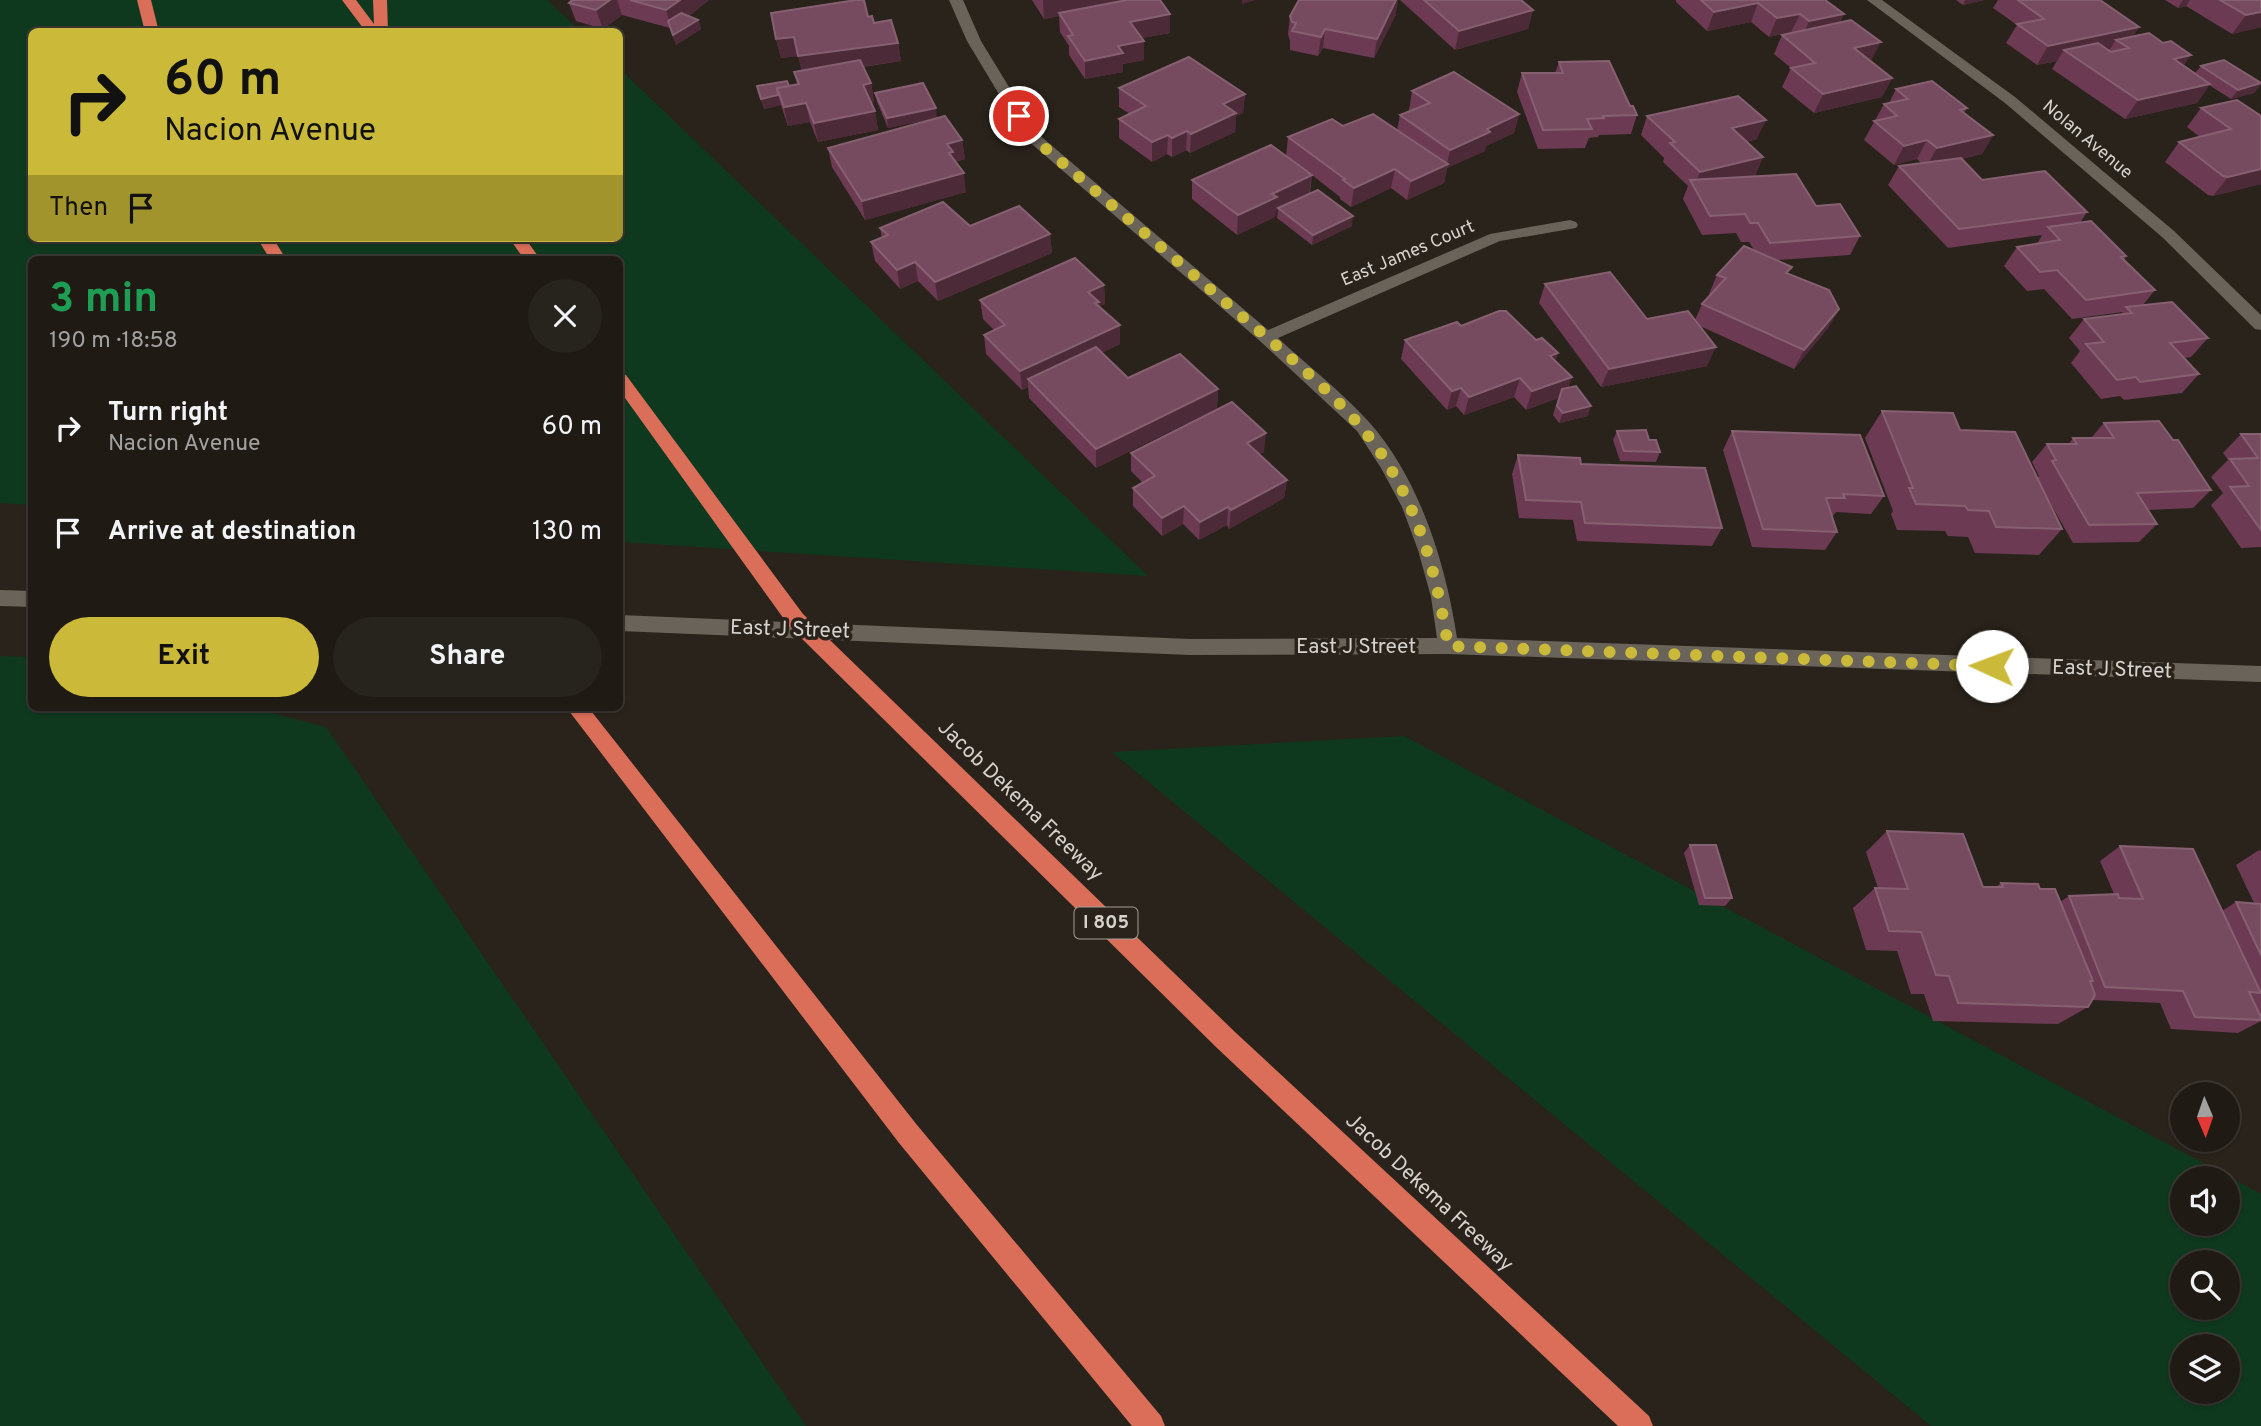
<!DOCTYPE html>
<meta charset="utf-8">
<style>
:root{--surface:#1f1a14;--page:#27231d;--text:#f1f3f6;--muted:#a1a1a0;--line:#3c3834;--accent:#cbba39}
body{margin:0;font-family:Overpass,sans-serif;background:var(--page);color:var(--text);height:100vh;display:flex;flex-direction:column;font-size:26px;white-space:nowrap}
*{box-sizing:border-box;margin:0}
p{font-size:23px;color:var(--muted)}
.icon{flex:none;width:38px;height:38px;fill:none;stroke:currentColor;stroke-width:2;stroke-linecap:round;stroke-linejoin:round}
.map{position:relative;flex:1;overflow:hidden}
.sheet{position:absolute;left:28px;top:256px;width:595px;height:455px;display:flex;flex-direction:column;background:var(--surface);border-radius:10px;box-shadow:0 2px 5px #0004,0 0 0 2px var(--line)}
.sheet>*{flex:none}
.guide{position:absolute;left:28px;top:28px;width:595px;height:214px;border-radius:10px;box-shadow:0 2px 5px #0004,0 0 0 2px var(--line);background:#cbba39;color:#111;overflow:hidden}
.needle{width:46px;rotate:178deg}
.buttons{position:absolute;left:2170px;top:1082px;display:grid;gap:14px}
.buttons a{display:grid;place-items:center;width:70px;height:70px;border-radius:50%;background:var(--surface);box-shadow:0 2px 5px #0004,0 0 0 2px var(--line);font-size:35px}
.pin{position:absolute;display:grid;place-items:center;width:60px;height:60px;color:#fff;margin:-30px;border:4px solid #fff;border-radius:50%;box-shadow:0 2px 7px #0007}
.me{position:absolute;width:77px;margin:-38px;rotate:272deg;stroke-linejoin:round;filter:drop-shadow(0 0 5px #0008)}
.turn{display:flex;align-items:center;gap:24px;height:147px;padding:0 21px;font-size:32px}
.turn .icon{width:91px;height:91px;stroke-width:2.5}
.turn b{display:block;font-size:49px;line-height:60px}
.then{display:flex;align-items:center;height:66px;padding:0 21px;background:#0003;gap:14px;font-size:26px}
.round{display:grid;place-items:center;flex:none;width:74px;height:74px;border-radius:37px;background:var(--page)}
.head{display:flex;align-items:center;justify-content:space-between;height:119px;padding:0 21px}
h1{font-size:42px;font-weight:700;line-height:52px;color:#1e9e55}
.button{display:flex;gap:14px;margin-top:auto;padding:14px 21px}
.button a{flex:1;height:80px;border-radius:42px;background:var(--accent);color:#111;font-size:28px;font-weight:700;line-height:80px;text-align:center}
.button a+a{background:var(--page);color:var(--text)}
ul{padding:0;list-style:none}
li{display:flex;align-items:center;gap:21px;height:105px;padding:0 21px}
li div{flex:1}
li b{display:block;font-size:26px}
li em{font-style:normal}
.map>svg:first-child{display:block}
.green{fill:#0f391f;fill-rule:evenodd}
.lines{fill:none;stroke-linecap:round;stroke-linejoin:round}
.minor{fill:#696359;fill-rule:evenodd}
.highway{fill:#da6e59;fill-rule:evenodd}
.wall{fill:#6c3a52}
.shaded-wall{fill:#4c2a37}
.building{fill:#774b5f;stroke:#866071;stroke-width:2}
.route{stroke:#cbba39;stroke-width:12;stroke-dasharray:0 21.6}
.labels{text-anchor:middle;dominant-baseline:central;stroke-width:7;stroke-linejoin:round;paint-order:stroke}
.far-street-label{font-size:18px;fill:#d6d2cd;stroke:#29231b}
.shield{fill:#29231b;stroke:#a29e98;stroke-width:2}
.shield-label{font-size:19px;font-weight:bold;fill:#d6d2cd}
.street-label{font-size:21px;fill:#d6d2cd;stroke:#29231b}
</style>
<div class="map">
<svg width="2261" height="1426" viewBox="0 0 2261 1426">
<rect width="100%" height="100%" fill="#29231b"/>
<!-- green -->
<g class="green">
<polygon points="0,0 547,0 580,31 32,32 32,238 620,238 620,69 1148,576 620,542 620,259 32,259 31,505 0,503"/>
<polygon points="0,656 31,657 32,707 248,707 326,727 806,1426 0,1426"/>
<path d="M1404 736 2261 1194V1426H1931L1112 752ZM2182 1178H2228V1223H2182ZM2182 1262H2228V1307H2182ZM2182 1346H2228V1391H2182Z"/>
</g>
<g class="lines">
<!-- minor -->
<g class="minor">
<path d="M949 0H963L981 41 1037 133 1268 330 1490 234 1570 220 1576 222 1578 225 1576 228 1500 241 1278 338C1308 366 1342 392 1369 422 1420 479 1446 565 1457 638L2261 666V682L1448 654 1190 655 620 631V615L1190 639 1437 638 1431 597 1418 550 1402 507 1381 468 1357 431 1260 341 1026 139 967 41Z"/>
<polygon points="1867,0 1882,0 2015,97 2174,231 2261,315 2261,330 2255,329 2162,237 2005,103"/>
<polygon points="0,590 32,591 32,607 0,606"/>
</g>
<!-- highway -->
<g class="highway">
<polygon points="137,0 151,0 159,32 145,32"/>
<polygon points="342,0 356,0 374,24 373,0 387,0 388,32 366,32"/>
<polygon points="257,238 273,238 286,259 270,259"/>
<polygon points="509,238 525,238 540,259 524,259"/>
<polygon points="620,373 626,375 803,614 1235,1032 1649,1416 1653,1426 1618,1426 1217,1048 789,626 620,391"/>
<polygon points="566,707 588,707 917,1125 1161,1416 1165,1426 1132,1426 899,1143"/>
</g>
</g>
<!-- wall -->
<g class="wall">
<polygon points="572,0 709,0 689,16 698,20 701,29 676,45 670,28 622,15 603,29 576,21 569,3"/>
<polygon points="1032,0 1160,0 1170,14 1170,33 1142,38 1144,41 1144,60 1123,64 1123,72 1085,79 1069,55 1069,46 1060,32 1059,16 1044,19"/>
<polygon points="1400,0 1521,0 1533,10 1528,29 1455,50"/>
<polygon points="1676,0 1825,0 1844,14 1840,22 1871,61 1892,78 1882,97 1814,113 1782,87 1791,68 1774,54 1782,35 1791,32 1769,37 1751,22 1707,31 1676,2"/>
<polygon points="1956,0 1984,0 1963,5"/>
<polygon points="1998,0 2100,0 2139,27 2133,36 2195,73 2201,66 2261,83 2261,84 2254,93 2231,99 2209,85 2197,103 2125,119 2052,69 2057,61 2037,65 2006,43 2017,25 1993,8"/>
<polygon points="2165,0 2261,0 2261,27 2232,34 2186,6 2178,8"/>
<polygon points="1396,14 1374,58 1323,48 1318,56 1290,50 1290,41 1288,34 1290,16"/>
<polygon points="868,17 898,43 901,61 863,67 871,83 874,102 871,103 875,111 878,130 818,142 810,122 788,126 781,105 764,109 757,86 789,86 797,84 794,72 802,71 798,56 781,58 776,39"/>
<polygon points="1559,62 1630,106 1637,115 1631,134 1599,135 1598,137 1589,138 1585,148 1538,149 1517,92 1522,73 1555,73"/>
<polygon points="1119,88 1245,94 1243,113 1236,116 1235,132 1190,153 1186,150 1172,157 1167,154 1152,162 1119,138 1119,119 1130,114 1119,107"/>
<polygon points="1896,89 1967,108 1964,113 1993,135 1982,154 1962,159 1982,180 2087,212 2080,223 2126,256 2124,260 2155,290 2143,305 2208,338 2191,357 2184,358 2199,374 2182,393 2124,400 2120,396 2101,399 2071,363 2080,351 2069,338 2084,319 2120,315 2123,312 2072,319 2044,289 2027,291 2004,266 2017,247 2037,244 2042,235 1948,248 1888,185 1899,166 1921,163 1917,159 1894,165 1864,140 1884,104 1889,103"/>
<polygon points="1412,91 1519,114 1514,133 1486,146 1485,151 1447,168 1444,183 1407,200 1391,188 1351,207 1340,199 1340,197 1312,175 1310,194 1352,226 1312,245 1277,218 1278,209 1276,210 1275,217 1237,235 1192,199 1192,180 1286,156 1288,137 1343,126 1397,130 1400,115 1411,111 1409,110"/>
<polygon points="875,93 937,118 888,128 877,102"/>
<polygon points="2201,108 2261,116 2261,184 2213,196 2208,195 2165,162 2179,142 2200,137 2187,127"/>
<polygon points="1647,116 1757,139 1747,142 1763,157 1755,176 1751,177 1816,206 1860,236 1850,255 1778,260 1788,274 1839,309 1828,328 1794,369 1700,326 1707,366 1601,387 1539,303 1545,284 1647,319 1695,320 1702,304 1711,294 1709,294 1717,275 1754,250 1749,242 1741,242 1736,233 1702,235 1683,199 1688,186 1663,162 1664,158 1641,135"/>
<polygon points="962,140 965,159 955,162 966,192 865,220 832,167 828,148"/>
<polygon points="970,226 1050,234 1052,253 938,301 918,281 900,289 875,261 871,242 882,238 880,228"/>
<polygon points="1104,285 1105,304 1099,306 1120,344 1101,353 1128,378 1218,389 1217,408 1096,468 1029,398 1028,387 1022,390 986,354 984,335 994,330 983,319 980,300"/>
<polygon points="1461,326 1536,340 1558,353 1555,361 1572,377 1568,388 1588,416 1559,423 1553,415 1558,398 1526,410 1514,397 1464,415 1456,406 1447,410 1401,359 1405,340"/>
<polygon points="1882,411 1960,430 2037,478 2039,476 2032,462 2047,444 2069,444 2073,438 2091,438 2104,423 2173,440 2211,490 2193,508 2148,510 2157,524 2139,542 2073,543 2044,492 2062,529 2039,555 1975,553 1968,537 1948,536 1945,531 1897,530 1891,514 1893,511 1865,438"/>
<polygon points="1617,431 1649,440 1660,452 1656,462 1620,461 1613,440"/>
<polygon points="1732,431 1884,496 1871,514 1836,512 1832,517 1837,532 1825,550 1752,547 1723,450"/>
<polygon points="2241,434 2261,434 2261,547 2241,548 2211,505 2223,493 2211,477 2228,460 2223,453"/>
<polygon points="1264,452 1259,454 1287,480 1284,498 1229,529 1227,525 1199,540 1183,524 1162,536 1133,506 1133,488 1143,483 1131,471 1131,453"/>
<polygon points="1518,455 1581,464 1722,528 1712,546 1577,541 1573,520 1519,518 1512,474"/>
<polygon points="1887,831 1983,887 1996,887 2001,883 2040,889 2060,902 2069,896 2114,894 2100,861 2120,846 2222,911 2236,902 2254,903 2236,865 2259,850 2261,851 2261,1021 2238,1033 2171,1029 2160,1003 2093,1000 2088,1007 2058,1024 1933,1021 1924,994 1911,994 1897,951 1866,950 1853,908 1875,888 1878,888 1866,852"/>
<polygon points="1690,845 1732,898 1725,906 1699,905 1684,853"/>
</g>
<!-- shaded-wall -->
<g class="shaded-wall">
<polygon points="610,0 617,0 622,15 603,29 596,10"/>
<polygon points="680,0 709,0 672,29 666,10"/>
<polygon points="1043,0 1130,0 1059,13 1059,16 1044,19"/>
<polygon points="1242,0 1256,0 1242,4"/>
<polygon points="1396,0 1398,0 1396,14 1374,58 1377,39"/>
<polygon points="1965,0 1984,0 1963,5"/>
<polygon points="2183,0 2190,0 2186,6 2178,8"/>
<polygon points="1758,3 1751,22 1707,31 1714,12"/>
<polygon points="1533,10 1528,29 1455,50 1459,31"/>
<polygon points="2261,12 2261,27 2232,34 2246,15"/>
<polygon points="1170,14 1170,33 1130,40 1130,22"/>
<polygon points="1800,14 1791,32 1769,37 1777,18"/>
<polygon points="1844,14 1835,33 1801,40 1809,21"/>
<polygon points="698,20 701,29 676,45 673,35"/>
<polygon points="2139,27 2127,46 2116,40 2110,49 2074,57 2064,50 2057,61 2037,65 2048,46"/>
<polygon points="1325,29 1323,48 1318,56 1321,37"/>
<polygon points="794,37 798,56 781,58 776,39"/>
<polygon points="1144,41 1144,60 1123,64 1123,72 1085,79 1085,61 1118,46"/>
<polygon points="1881,42 1871,61 1845,67 1854,48"/>
<polygon points="898,43 901,61 803,75 798,56"/>
<polygon points="2191,55 2178,74 2174,59"/>
<polygon points="1892,78 1882,97 1814,113 1823,94"/>
<polygon points="871,83 874,102 866,104 863,85"/>
<polygon points="2261,83 2254,93 2231,99 2238,90"/>
<polygon points="2210,84 2197,103 2125,119 2138,100"/>
<polygon points="1245,94 1243,113 1236,116 1235,132 1190,153 1191,134 1223,104"/>
<polygon points="778,95 781,105 764,109 761,99"/>
<polygon points="806,103 810,122 788,126 784,107"/>
<polygon points="936,108 937,118 888,128 887,118"/>
<polygon points="875,111 878,130 818,142 814,123"/>
<polygon points="1519,114 1514,133 1486,146 1485,151 1447,168 1444,183 1407,200 1411,181 1447,164 1450,150 1487,129"/>
<polygon points="1766,120 1757,139 1724,147 1732,128"/>
<polygon points="1187,131 1186,150 1172,157 1172,138"/>
<polygon points="1168,135 1167,154 1152,162 1152,142"/>
<polygon points="1993,135 1982,154 1926,167 1937,148"/>
<polygon points="962,140 965,159 954,162 955,171 947,144"/>
<polygon points="1927,140 1917,159 1894,165 1904,146"/>
<polygon points="1763,157 1755,176 1696,190 1694,187 1700,172"/>
<polygon points="1395,169 1391,188 1351,207 1354,188"/>
<polygon points="2261,169 2261,184 2213,196 2228,177"/>
<polygon points="964,173 966,192 865,220 862,201"/>
<polygon points="1312,175 1309,194 1276,210 1275,217 1237,235 1238,215 1272,194"/>
<polygon points="1353,216 1352,226 1312,245 1313,235"/>
<polygon points="1050,234 1052,253 938,301 935,282"/>
<polygon points="915,262 918,281 900,289 897,270"/>
<polygon points="1104,285 1105,304 1099,306 1099,321 1088,292"/>
<polygon points="1839,309 1828,328 1794,369 1804,350"/>
<polygon points="1120,325 1120,344 1033,385 1028,379 1028,387 1022,390 1020,371"/>
<polygon points="1716,347 1707,366 1601,387 1609,369"/>
<polygon points="1558,353 1552,372 1550,356"/>
<polygon points="1572,377 1565,396 1562,389 1558,398 1526,410 1532,391"/>
<polygon points="1520,378 1514,397 1464,415 1469,397"/>
<polygon points="1461,388 1456,406 1447,410 1452,391"/>
<polygon points="1218,389 1217,408 1096,468 1096,449"/>
<polygon points="1591,406 1588,416 1559,423 1563,413"/>
<polygon points="1266,433 1264,452 1245,462 1247,443"/>
<polygon points="1287,480 1284,498 1229,529 1231,510"/>
<polygon points="1184,506 1183,524 1162,536 1162,518"/>
<polygon points="1228,507 1227,525 1199,540 1200,522"/>
</g>
<!-- building -->
<g class="building">
<polygon points="572,0 610,0 596,10 569,3"/>
<polygon points="630,0 680,0 666,10"/>
<polygon points="856,0 864,0 868,17 872,16 874,23 891,20 898,43 798,56 794,37 776,39 771,13"/>
<polygon points="1127,0 1160,0 1170,14 1130,22 1144,41 1118,46 1123,53 1085,61 1068,36 1073,35 1059,13"/>
<polygon points="1299,0 1396,0 1377,39 1325,29 1321,37 1292,31 1296,23 1292,22 1290,16"/>
<polygon points="1424,0 1521,0 1533,10 1459,31"/>
<polygon points="1701,0 1825,0 1844,14 1809,21 1800,14 1777,18 1758,3 1714,12"/>
<polygon points="2018,0 2100,0 2139,27 2048,46 2017,24 2044,19"/>
<polygon points="2220,0 2261,0 2261,12 2246,15"/>
<polygon points="681,13 698,20 673,35 668,21"/>
<polygon points="1851,20 1881,42 1854,48 1892,78 1823,94 1791,68 1815,63 1782,35"/>
<polygon points="2149,33 2163,43 2171,41 2191,55 2174,59 2210,84 2138,100 2064,50 2098,43 2111,52 2129,48 2116,40"/>
<polygon points="1189,57 1245,94 1223,104 1236,113 1191,134 1187,131 1172,138 1168,135 1152,142 1119,119 1146,106 1119,88"/>
<polygon points="860,60 871,83 863,85 875,111 814,123 806,103 784,107 777,88 799,84 794,72"/>
<polygon points="2224,60 2261,83 2238,90 2201,66"/>
<polygon points="1609,61 1630,106 1633,106 1637,115 1603,116 1604,118 1587,119 1592,129 1543,130 1522,73 1563,73 1559,62"/>
<polygon points="1454,72 1519,114 1487,129 1490,132 1450,150 1400,115 1430,103 1412,91"/>
<polygon points="787,81 789,86 777,88 778,95 761,99 757,86"/>
<polygon points="1932,81 1967,108 1960,110 1993,135 1937,148 1927,140 1904,146 1874,121 1897,116 1884,104 1908,99 1896,89"/>
<polygon points="923,83 936,108 887,118 875,93"/>
<polygon points="1738,96 1766,120 1732,128 1763,157 1700,172 1670,143 1675,142 1647,116"/>
<polygon points="2237,100 2261,116 2261,169 2228,177 2223,176 2179,142 2231,129 2201,108"/>
<polygon points="1373,114 1448,164 1411,181 1395,169 1354,188 1343,180 1345,179 1288,137 1332,119 1343,126"/>
<polygon points="945,116 962,140 947,144 953,152 949,153 964,173 862,201 828,148"/>
<polygon points="1271,145 1312,175 1272,194 1277,197 1238,215 1192,180"/>
<polygon points="1961,158 1982,180 2045,171 2087,212 1959,229 1899,166"/>
<polygon points="1796,174 1816,206 1840,204 1860,236 1770,243 1758,223 1750,223 1745,214 1710,216 1690,180"/>
<polygon points="1318,190 1353,216 1313,235 1278,208"/>
<polygon points="943,202 970,226 1019,206 1050,234 935,282 915,262 897,270 871,242 888,235 880,228"/>
<polygon points="2091,221 2126,256 2121,257 2155,290 2086,300 2057,270 2040,272 2017,247 2060,240 2048,227"/>
<polygon points="1744,246 1792,267 1786,273 1829,290 1839,309 1804,350 1702,304 1726,278 1717,275"/>
<polygon points="1075,258 1104,285 1088,292 1099,302 1095,303 1120,325 1020,371 984,335 1005,325 980,300"/>
<polygon points="1610,272 1647,319 1688,311 1716,347 1609,369 1545,284"/>
<polygon points="2172,302 2208,338 2170,343 2199,374 2140,382 2136,377 2117,380 2086,344 2104,342 2084,319 2132,313 2126,307"/>
<polygon points="1499,311 1506,311 1536,340 1542,338 1558,353 1550,356 1572,377 1532,391 1520,378 1469,397 1461,388 1452,391 1405,340 1457,322 1461,326"/>
<polygon points="1096,347 1128,378 1180,354 1218,389 1096,449 1028,379"/>
<polygon points="1576,386 1591,406 1563,413 1557,406 1562,389"/>
<polygon points="1232,402 1266,433 1247,443 1287,480 1231,510 1228,507 1200,522 1184,506 1162,518 1133,488 1155,476 1131,453"/>
<polygon points="1882,411 1953,413 1960,430 2015,432 2062,529 1996,527 1989,511 1968,510 1965,506 1916,504 1909,488 1913,488"/>
<polygon points="2159,421 2173,440 2178,440 2211,490 2137,493 2157,524 2089,525 2052,461 2056,460 2047,444 2077,444 2073,438 2114,438 2104,423"/>
<polygon points="1646,430 1649,440 1656,440 1660,452 1624,451 1617,431"/>
<polygon points="1732,431 1860,435 1884,496 1843,494 1845,498 1826,498 1837,532 1763,529"/>
<polygon points="2241,434 2261,434 2261,530 2230,487 2249,486 2230,459 2258,458"/>
<polygon points="1518,455 1580,458 1581,464 1705,468 1722,528 1585,523 1581,502 1526,500"/>
<polygon points="1887,831 1963,834 1983,887 2003,887 2001,883 2038,884 2040,889 2055,889 2093,981 2090,981 2095,995 2088,1007 1958,1003 1949,976 1936,975 1921,932 1889,931 1875,888 1908,889"/>
<polygon points="1690,845 1716,845 1732,898 1705,898"/>
<polygon points="2120,846 2193,849 2261,993 2249,992 2261,1017 2261,1020 2195,1017 2183,991 2105,987 2069,896 2118,894 2119,898 2143,899"/>
<polygon points="2236,902 2261,904 2261,955"/>
</g>
<g class="lines">
<!-- route -->
<path class="route" d="M1019 116 1031 136C1100 195 1168 253 1237 312 1288 356 1355 408 1389 466 1423 522 1438 582 1448 646L1992 666"/>
</g>
<g class="labels">
<!-- far-street labels -->
<g class="far-street-label">
<text transform="translate(2087 140) rotate(40)">Nolan Avenue</text>
<text transform="translate(1408 254) rotate(-23)">East James Court</text>
</g>
<!-- shield labels -->
<rect class="shield" x="1074.5" y="907.5" width="63" height="31" rx="5"/>
<g class="shield-label">
<text x="1106" y="923">I 805</text>
</g>
<!-- street labels -->
<g class="street-label">
<text transform="translate(790 630) rotate(2)">East J Street</text>
<text x="1356" y="647">East J Street</text>
<text transform="translate(2112 670) rotate(2)">East J Street</text>
<text transform="translate(1020 801) rotate(44)">Jacob Dekema Freeway</text>
<text transform="translate(1429 1193) rotate(43)">Jacob Dekema Freeway</text>
</g>
</g>
</svg>
<div class="buttons">
<a><svg class="needle" viewBox="-14 -14 28 28"><path d="M0-13l5 13h-10z" fill="#e53935"/><path d="M0 13l5-13h-10z" fill="#a1a1a0"/></svg></a>
<a><svg class="icon" aria-label="sound" viewBox="0 0 24 24"><path d="M4 9h4l5-4v14l-5-4H4zM17 9q2 3 0 6"/></svg></a>
<a><svg class="icon" aria-label="search" viewBox="0 0 24 24"><circle cx="10" cy="10" r="6"/><path d="M15 15l6 6"/></svg></a>
<a><svg class="icon" aria-label="layers" viewBox="0 0 24 24"><path d="M12 4l9 5-9 5-9-5zM3 14l9 5 9-5"/></svg></a>
</div>
<div class="pin" style="left:1019px;top:116px;background:#d93025"><svg class="icon" aria-label="arrive" viewBox="0 0 24 24"><path d="M6 21V4h12l-3 4 3 4H6"/></svg></div>
<svg class="me" style="left:1992px;top:666px" viewBox="-20 -20 40 40"><circle r="19" fill="#fff"/><path d="M0-13L10 11 0 6-10 11z" fill="#cbba39"/></svg>
<div class="guide">
<div class="turn"><svg class="icon" aria-label="right" viewBox="0 0 24 24"><path d="M7 20v-9h11M14 6l5 5-5 5"/></svg><div><b>60 m</b>Nacion Avenue</div></div>
<div class="then">Then<svg class="icon" aria-label="arrive" viewBox="0 0 24 24"><path d="M6 21V4h12l-3 4 3 4H6"/></svg></div>
</div>
<section class="sheet">
<div class="head"><div><h1>3 min</h1><p>190 m · 18:58</p></div><a class="round"><svg class="icon" aria-label="close" viewBox="0 0 24 24"><path d="M6 6l12 12M18 6L6 18"/></svg></a></div>
<ul>
<li><svg class="icon" aria-label="right" viewBox="0 0 24 24"><path d="M7 20v-9h11M14 6l5 5-5 5"/></svg><div><b>Turn right</b><p>Nacion Avenue</p></div><em>60 m</em></li>
<li><svg class="icon" aria-label="arrive" viewBox="0 0 24 24"><path d="M6 21V4h12l-3 4 3 4H6"/></svg><div><b>Arrive at destination</b></div><em>130 m</em></li>
</ul>
<div class="button"><a>Exit</a><a>Share</a></div>
</section>
</div>
